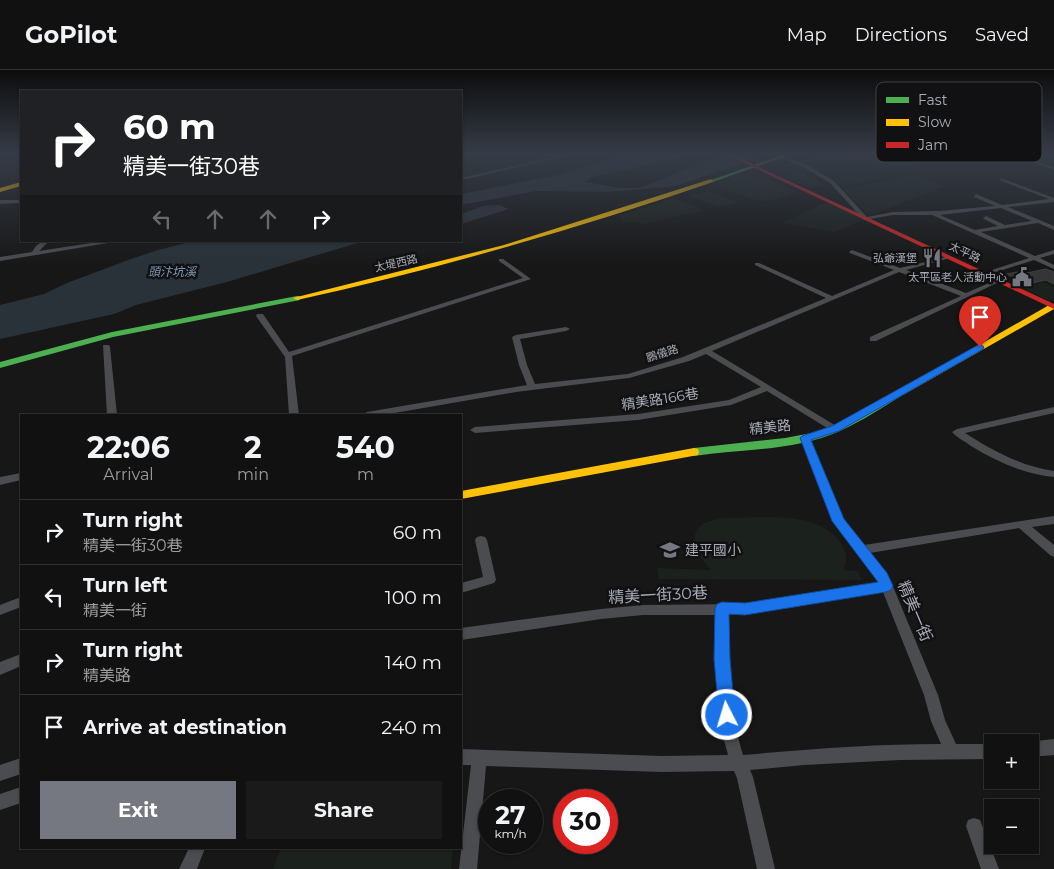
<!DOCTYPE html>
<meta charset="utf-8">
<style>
:root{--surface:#111;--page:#1a1a1a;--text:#f1f3f6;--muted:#9c9d9f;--line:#303131;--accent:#757880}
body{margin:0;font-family:Montserrat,"Noto Sans TC",sans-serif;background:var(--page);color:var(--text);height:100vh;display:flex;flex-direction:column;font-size:19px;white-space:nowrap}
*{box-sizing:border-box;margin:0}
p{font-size:16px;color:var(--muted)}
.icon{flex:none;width:28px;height:28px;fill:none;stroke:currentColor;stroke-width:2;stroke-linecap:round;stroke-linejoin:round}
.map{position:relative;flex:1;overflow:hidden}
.details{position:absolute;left:20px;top:344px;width:442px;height:435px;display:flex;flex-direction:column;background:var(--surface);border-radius:0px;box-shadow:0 1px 4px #0004,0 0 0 1px var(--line)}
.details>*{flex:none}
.hud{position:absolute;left:20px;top:20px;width:442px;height:152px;border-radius:0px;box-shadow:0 1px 4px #0004,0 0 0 1px var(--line);background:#202124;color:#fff;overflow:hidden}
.controls{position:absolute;left:984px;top:664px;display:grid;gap:10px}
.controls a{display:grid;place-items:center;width:55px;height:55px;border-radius:0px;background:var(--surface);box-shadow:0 1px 4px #0004,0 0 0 1px var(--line);font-size:25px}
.speed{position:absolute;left:478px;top:719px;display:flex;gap:10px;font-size:25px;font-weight:700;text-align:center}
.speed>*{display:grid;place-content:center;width:65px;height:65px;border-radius:50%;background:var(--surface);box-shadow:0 1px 4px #0004,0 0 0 1px var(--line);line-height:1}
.speed small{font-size:12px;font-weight:400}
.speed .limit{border:8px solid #d22;background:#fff;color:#111}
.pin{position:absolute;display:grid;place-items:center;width:42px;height:42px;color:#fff;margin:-51px -21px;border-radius:50% 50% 50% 0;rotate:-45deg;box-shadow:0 0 5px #0007}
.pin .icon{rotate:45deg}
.me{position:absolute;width:55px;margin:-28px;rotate:355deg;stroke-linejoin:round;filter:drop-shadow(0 0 4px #0008)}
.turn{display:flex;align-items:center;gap:18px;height:105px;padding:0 20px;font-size:22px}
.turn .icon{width:65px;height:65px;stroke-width:2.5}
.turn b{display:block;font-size:35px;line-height:42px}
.lanes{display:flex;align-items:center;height:48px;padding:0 20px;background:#0003;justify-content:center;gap:25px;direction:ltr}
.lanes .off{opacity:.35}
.eta{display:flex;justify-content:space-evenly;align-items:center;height:85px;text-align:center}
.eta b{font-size:30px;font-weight:700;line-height:35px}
.primary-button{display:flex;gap:10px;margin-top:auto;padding:10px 20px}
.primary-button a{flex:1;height:58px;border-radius:0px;background:var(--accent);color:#fff;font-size:20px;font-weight:700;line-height:58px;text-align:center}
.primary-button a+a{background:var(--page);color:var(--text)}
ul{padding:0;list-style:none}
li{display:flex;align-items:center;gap:15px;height:65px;padding:0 20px;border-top:1px solid var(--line)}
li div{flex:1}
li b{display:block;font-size:19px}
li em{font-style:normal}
header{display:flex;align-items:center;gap:30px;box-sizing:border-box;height:70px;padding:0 25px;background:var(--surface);border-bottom:1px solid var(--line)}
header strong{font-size:24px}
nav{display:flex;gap:28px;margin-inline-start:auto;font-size:18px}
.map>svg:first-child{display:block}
.green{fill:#1b211c}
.water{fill:#2a3239}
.building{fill:#343537;stroke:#3f4043}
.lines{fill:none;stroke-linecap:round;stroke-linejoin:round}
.street{fill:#4b4c50;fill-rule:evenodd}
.fast{fill:#4caf50;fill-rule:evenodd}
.slow{fill:#ffc107;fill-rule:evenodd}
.jam{fill:#c62828;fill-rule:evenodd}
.route{fill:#1a73e8;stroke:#114b97}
.labels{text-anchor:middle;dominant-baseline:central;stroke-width:5;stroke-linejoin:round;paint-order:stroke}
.far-street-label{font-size:11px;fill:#a8adb8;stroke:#111113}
.far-poi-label{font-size:11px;fill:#a8adb8;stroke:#111113;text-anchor:end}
.far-water-label{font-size:12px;font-style:italic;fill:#7f9bb3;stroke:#111113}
.street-label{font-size:14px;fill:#a8adb8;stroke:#111113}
.poi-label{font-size:14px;fill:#a8adb8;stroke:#111113;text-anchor:start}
.near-street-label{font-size:16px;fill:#a8adb8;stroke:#111113}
.key{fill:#111113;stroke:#3e4045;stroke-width:1}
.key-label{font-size:14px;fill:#a8adb8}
</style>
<header>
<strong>GoPilot</strong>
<nav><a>Map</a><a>Directions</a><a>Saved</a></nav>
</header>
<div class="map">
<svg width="1054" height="799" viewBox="0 0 1054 799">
<rect width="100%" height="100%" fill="#171717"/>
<!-- green -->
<g class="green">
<polygon points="820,84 928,84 929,86 910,102 844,116 832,109 843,108 838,105 826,105 802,91"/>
<polygon points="799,101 825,115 812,118 779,106"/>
<polygon points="915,104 946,116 868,146 843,119"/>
<polygon points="739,106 761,107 799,122 771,130 759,131 711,114"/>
<polygon points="708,121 738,132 719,137 689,126"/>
<polygon points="674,128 704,140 646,154 621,151 620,145"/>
<polygon points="826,132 865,149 834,162 782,153"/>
<polygon points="1044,212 1054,217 1054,230 1050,231 1020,217"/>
<path d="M726 448C761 448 817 440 840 472 847 482 848 490 843 500L857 501 862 510 659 509 657 498 711 500 694 480C692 456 704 450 726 448Z"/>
<polygon points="281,778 453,778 451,799 273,799"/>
</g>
<!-- water -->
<g class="water">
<polygon points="630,84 697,84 591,107 585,112 620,118 640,118 685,99 716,90 724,86 722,84 764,84 749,91 676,116 607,122 536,121 461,135 461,124 558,105"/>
<polygon points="499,135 509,139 461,154 461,144 483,136"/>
<polygon points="194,171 371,171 354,174 227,212 136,235 114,244 0,269 0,235 44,224 67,213 128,190 158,180"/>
</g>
<!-- building -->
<polygon class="building" points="1046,199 1054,202 1054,214 1046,210 1028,214 1006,204 1018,202 1022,204"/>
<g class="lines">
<!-- street -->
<g class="street">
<polygon points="568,84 575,84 461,110 461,108"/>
<polygon points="1047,84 1054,84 1033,90 1054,97 1054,100 1026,90"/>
<path d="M781 85 809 96 834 111 867 147 893 142 939 141 995 136 974 127 976 124 1002 135 1049 129 999 110 1001 108 1054 128V132L1008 137 1054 156V160L1038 153 981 162 1035 186 1054 180V184L1040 188 1054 195V199L1034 190 987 205H983V203L1029 188 932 145H893L864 150 830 113 805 98 779 87ZM1001 138 1032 151 1005 155 986 146 983 148 984 149 998 156 975 160 940 145Z"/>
<polygon points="0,130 21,130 21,133 0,134"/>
<polygon points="42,171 49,171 39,181 104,171 120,171 0,191 0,187 32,182 36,176"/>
<polygon points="852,180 900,198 950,186 950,188 906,200 966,223 996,210 1001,211 876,271 870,271 870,267 961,226 899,202 712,281 838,357 840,359 838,361 832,361 767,321 731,335 638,350 475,363 470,360 475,357 638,344 729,330 761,317 706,284 689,291 629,308 516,322 383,345 362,345 367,342 527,315 519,295 512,267 516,265 566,257 570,259 566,261 520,269 527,295 535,314 628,304 683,287 826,228 755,195 755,193 759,193 832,226 894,200 850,183 849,182"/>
<polygon points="499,189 503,189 531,209 292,286 299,345 289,345 285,287 256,246 257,244 263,244 289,282 523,208 499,191"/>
<polygon points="103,275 109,275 110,277 117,345 107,345"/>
<path d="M1054 337V343L965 363C993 381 1021 396 1054 401V407C1024 404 997 392 971 376 965 371 957 368 952 362L957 359Z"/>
<path d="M805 365 810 368 843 449 864 475 1054 446V454L1032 457 1054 475V487L1050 485 1019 458 870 483 889 507 938 625 945 650 956 674H992V689L900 690 804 695 750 700 753 707 775 799H757L737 708 734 701 661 702 486 696 477 799H459L471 695H461V679L661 686 728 685C715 640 715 592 716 545H643L601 549 461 570V558L601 539 643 535 745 534 879 512 833 451 800 368ZM883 522 924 625 931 651 941 674C875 674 809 679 743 685 729 639 729 592 728 545L745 544Z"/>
<polygon points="21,403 21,410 0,415 0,407"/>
<polygon points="481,466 485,467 487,470 496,510 494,513 461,523 461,513 483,507 475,470 477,467"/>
<polygon points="21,527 21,537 0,545 0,535"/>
<polygon points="21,584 21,596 0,605 0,592"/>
<polygon points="1054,669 1054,685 1030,687 1030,672 1027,672"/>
<polygon points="21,688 21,704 0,711 0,695"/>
<polygon points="21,717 21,733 0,740 0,724"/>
<polygon points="974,748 980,750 999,799 981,799 966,756 968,750"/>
<polygon points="189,778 205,778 197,799 179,799"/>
</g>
<!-- fast -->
<g class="fast">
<polygon points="786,84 792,84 713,112 708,111"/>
<polygon points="297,226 300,226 300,230 113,267 0,298 0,292 112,262"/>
<path d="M900 320 905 323 903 325C883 337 862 351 840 361 795 381 742 379 694 386L689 382 694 378 785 368 817 362 841 353Z"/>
</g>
<!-- slow -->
<g class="slow">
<path d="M711 109 713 112C576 159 438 199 297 230L293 228 504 175Z"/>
<polygon points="21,112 21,116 0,122 0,118"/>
<polygon points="1051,234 1054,234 1054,239 903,325 897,325 895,323"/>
<polygon points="694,378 698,379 699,382 698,385 461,429 461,421"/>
</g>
<!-- jam -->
<polygon class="jam" points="725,84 731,84 1054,234 1054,239"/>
</g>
<!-- sky -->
<linearGradient id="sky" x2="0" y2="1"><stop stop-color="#0d0d0d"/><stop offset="0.43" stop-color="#363c47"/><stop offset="1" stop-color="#363c47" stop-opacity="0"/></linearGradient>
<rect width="1054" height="196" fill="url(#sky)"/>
<!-- route -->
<polygon class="route" points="980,274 984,277 983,279 839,361 811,370 844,449 887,503 893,516 891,520 886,522 745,545 729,544 730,589 735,645 733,651 727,653 721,651 719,645 714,589 715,538 717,534 722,532 745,533 878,512 832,451 800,368 802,366 832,356"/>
<!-- icons -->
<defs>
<symbol id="restaurant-bare" viewBox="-9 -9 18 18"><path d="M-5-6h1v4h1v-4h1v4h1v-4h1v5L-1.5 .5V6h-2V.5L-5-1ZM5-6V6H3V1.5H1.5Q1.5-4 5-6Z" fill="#757880" stroke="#111113" stroke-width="2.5" paint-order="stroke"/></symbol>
<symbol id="civic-bare" viewBox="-9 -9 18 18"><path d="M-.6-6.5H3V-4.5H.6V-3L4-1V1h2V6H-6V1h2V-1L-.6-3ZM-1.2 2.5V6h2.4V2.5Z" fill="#757880" stroke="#111113" stroke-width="2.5" paint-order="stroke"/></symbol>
<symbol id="school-bare" viewBox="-9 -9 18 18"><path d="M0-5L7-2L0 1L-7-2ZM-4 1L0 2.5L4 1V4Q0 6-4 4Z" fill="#757880" stroke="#111113" stroke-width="2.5" paint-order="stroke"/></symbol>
</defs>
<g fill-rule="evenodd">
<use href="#restaurant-bare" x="918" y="174" width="28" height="28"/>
<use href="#civic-bare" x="1008" y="193" width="28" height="28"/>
<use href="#school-bare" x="656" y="466" width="28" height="28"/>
</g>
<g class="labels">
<!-- far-street labels -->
<g class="far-street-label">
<text transform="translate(965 182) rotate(25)">太平路</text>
<text transform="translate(396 193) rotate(-13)">太堤西路</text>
<text transform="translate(662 283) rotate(-17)">鵬儀路</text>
</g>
<!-- far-poi labels -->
<g class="far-poi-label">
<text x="917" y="188">弘爺漢堡</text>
<text x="1007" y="207">太平區老人活動中心</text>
</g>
<!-- far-water labels -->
<g class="far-water-label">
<text x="172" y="201">頭汴坑溪</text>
</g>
<!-- street labels -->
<g class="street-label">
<text transform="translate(660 329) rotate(-9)">精美路166巷</text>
<text transform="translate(770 357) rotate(-6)">精美路</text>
</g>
<!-- poi labels -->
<g class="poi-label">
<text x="685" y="480">建平國小</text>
</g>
<!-- near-street labels -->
<g class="near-street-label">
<text transform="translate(658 525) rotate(-3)">精美一街30巷</text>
<text transform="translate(915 541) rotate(67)">精美一街</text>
</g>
</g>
<!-- legend -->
<rect x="876" y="12" width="166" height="80" rx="8" class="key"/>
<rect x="886" y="27" width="23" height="6" fill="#4caf50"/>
<rect x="886" y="49" width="23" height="7" fill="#ffc107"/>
<rect x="886" y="72" width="23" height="6" fill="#c62828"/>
<g class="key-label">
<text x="918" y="35">Fast</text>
<text x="918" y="57">Slow</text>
<text x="918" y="80">Jam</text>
</g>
</svg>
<div class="controls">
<a>+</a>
<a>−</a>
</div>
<div class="speed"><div>27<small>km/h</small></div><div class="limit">30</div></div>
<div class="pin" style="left:980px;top:277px;background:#d93025"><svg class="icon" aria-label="arrive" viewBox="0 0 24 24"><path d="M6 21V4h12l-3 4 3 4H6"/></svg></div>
<svg class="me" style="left:727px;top:645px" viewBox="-20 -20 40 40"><circle r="17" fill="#1a73e8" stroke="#fff" stroke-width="3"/><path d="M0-11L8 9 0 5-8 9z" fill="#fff"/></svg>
<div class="hud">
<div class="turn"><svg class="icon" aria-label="right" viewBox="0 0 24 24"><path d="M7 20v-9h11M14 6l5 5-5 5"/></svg><div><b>60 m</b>精美一街30巷</div></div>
<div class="lanes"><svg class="icon off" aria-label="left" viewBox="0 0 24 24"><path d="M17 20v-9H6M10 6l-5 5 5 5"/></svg><svg class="icon off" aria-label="ahead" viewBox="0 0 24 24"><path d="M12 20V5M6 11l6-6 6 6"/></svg><svg class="icon off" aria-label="ahead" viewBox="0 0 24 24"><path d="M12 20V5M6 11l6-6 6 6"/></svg><svg class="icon" aria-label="right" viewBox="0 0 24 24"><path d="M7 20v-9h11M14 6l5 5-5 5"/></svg></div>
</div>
<section class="details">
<div class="eta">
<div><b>22:06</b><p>Arrival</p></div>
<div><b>2</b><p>min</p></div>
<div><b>540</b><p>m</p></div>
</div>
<ul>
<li><svg class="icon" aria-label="right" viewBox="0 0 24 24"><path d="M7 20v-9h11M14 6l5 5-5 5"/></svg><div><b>Turn right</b><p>精美一街30巷</p></div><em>60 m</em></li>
<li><svg class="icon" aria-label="left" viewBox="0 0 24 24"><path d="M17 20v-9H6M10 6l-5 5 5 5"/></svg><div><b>Turn left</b><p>精美一街</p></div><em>100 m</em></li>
<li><svg class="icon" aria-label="right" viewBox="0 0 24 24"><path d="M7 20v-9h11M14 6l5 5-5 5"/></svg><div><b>Turn right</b><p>精美路</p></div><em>140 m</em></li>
<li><svg class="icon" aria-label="arrive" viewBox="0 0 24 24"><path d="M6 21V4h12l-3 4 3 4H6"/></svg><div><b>Arrive at destination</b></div><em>240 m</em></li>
</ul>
<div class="primary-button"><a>Exit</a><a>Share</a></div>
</section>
</div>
